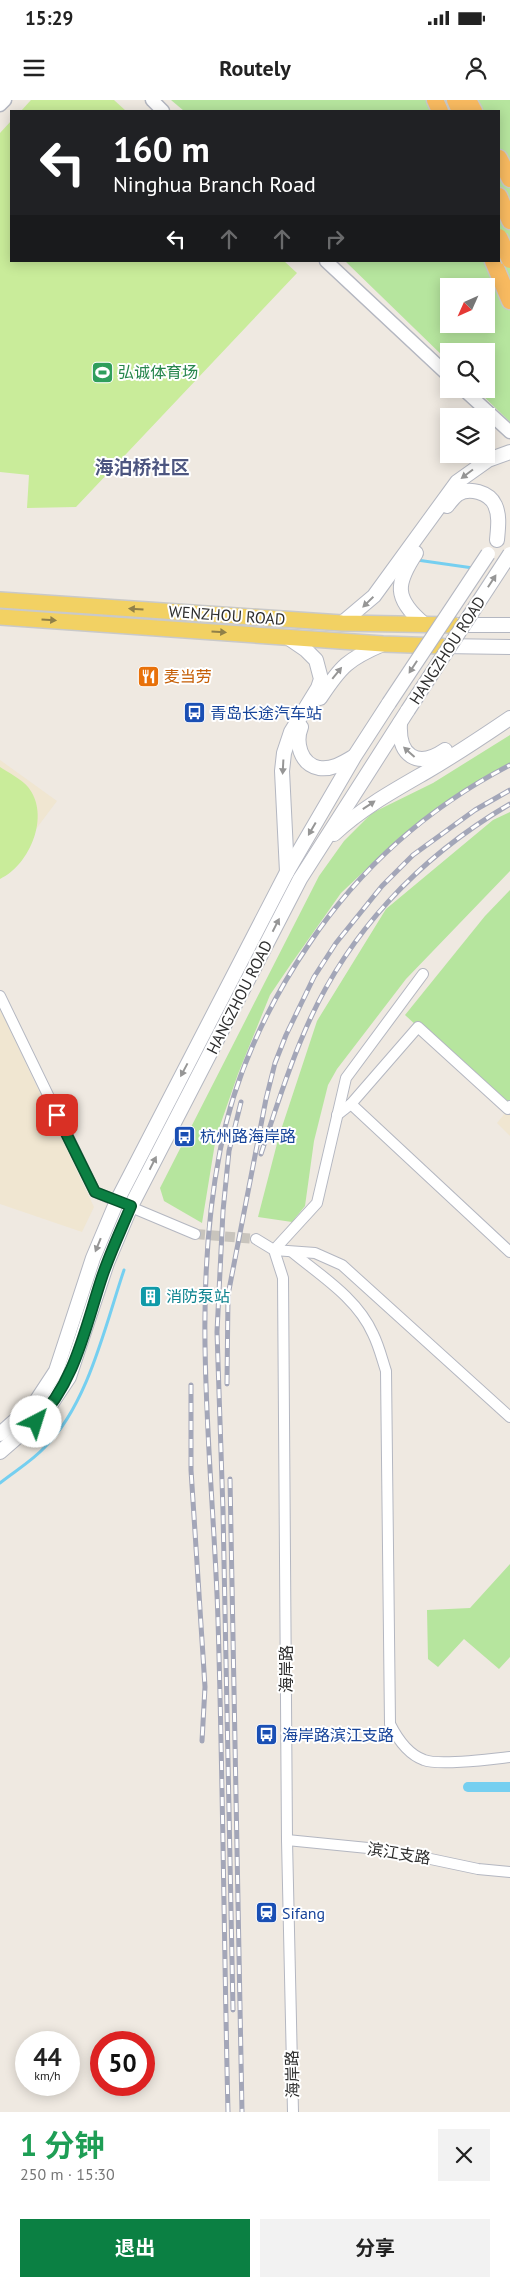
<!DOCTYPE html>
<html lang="zh">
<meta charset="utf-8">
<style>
:root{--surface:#fff;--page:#f2f2f2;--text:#222;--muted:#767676;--accent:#0b8043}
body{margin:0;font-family:"PT Sans","Noto Sans SC",sans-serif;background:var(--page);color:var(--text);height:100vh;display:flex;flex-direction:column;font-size:19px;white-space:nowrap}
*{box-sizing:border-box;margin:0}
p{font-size:16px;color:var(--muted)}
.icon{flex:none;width:28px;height:28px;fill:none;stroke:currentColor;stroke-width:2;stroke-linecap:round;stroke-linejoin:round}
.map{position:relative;height:2012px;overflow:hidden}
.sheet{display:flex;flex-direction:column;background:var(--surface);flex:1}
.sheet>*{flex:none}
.banner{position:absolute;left:10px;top:10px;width:490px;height:152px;border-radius:0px;box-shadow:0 2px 12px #0003;background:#202124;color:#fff;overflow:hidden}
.needle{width:32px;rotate:225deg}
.buttons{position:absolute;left:440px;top:178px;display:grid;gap:10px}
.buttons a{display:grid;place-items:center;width:55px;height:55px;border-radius:0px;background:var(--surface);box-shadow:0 2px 12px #0003;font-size:25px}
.speed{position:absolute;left:15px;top:1931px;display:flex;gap:10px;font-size:25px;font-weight:700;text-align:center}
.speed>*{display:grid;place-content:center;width:65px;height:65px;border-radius:50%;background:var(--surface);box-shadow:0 2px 12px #0003;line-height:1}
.speed small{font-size:12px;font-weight:400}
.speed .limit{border:8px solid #d22;background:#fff;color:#111}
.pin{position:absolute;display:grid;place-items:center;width:42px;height:42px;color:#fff;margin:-21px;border-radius:10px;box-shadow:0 2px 8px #0006}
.me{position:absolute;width:55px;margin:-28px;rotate:40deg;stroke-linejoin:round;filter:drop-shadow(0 0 4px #0008)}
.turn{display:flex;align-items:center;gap:18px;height:105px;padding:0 20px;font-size:22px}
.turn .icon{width:65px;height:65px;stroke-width:2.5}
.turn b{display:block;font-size:35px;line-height:42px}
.lanes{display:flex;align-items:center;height:48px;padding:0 20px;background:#0003;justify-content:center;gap:25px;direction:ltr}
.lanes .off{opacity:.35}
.round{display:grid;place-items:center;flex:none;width:52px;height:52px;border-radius:0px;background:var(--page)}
.head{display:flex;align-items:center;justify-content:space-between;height:85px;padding:0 20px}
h1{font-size:30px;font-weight:700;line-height:38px;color:#1e9e55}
.primary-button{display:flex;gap:10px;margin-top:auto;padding:10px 20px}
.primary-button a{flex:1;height:58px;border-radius:0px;background:var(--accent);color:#fff;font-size:20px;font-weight:700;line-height:58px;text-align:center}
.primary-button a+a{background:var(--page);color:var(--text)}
.status{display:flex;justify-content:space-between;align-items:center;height:35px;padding:0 25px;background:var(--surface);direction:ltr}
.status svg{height:14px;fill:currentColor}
header{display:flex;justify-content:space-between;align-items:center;height:65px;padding:0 20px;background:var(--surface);font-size:22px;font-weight:700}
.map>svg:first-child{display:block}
.education{fill:#f0e6d1}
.green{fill:#b6e59e;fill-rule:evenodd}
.pitch{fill:#c9ec9a}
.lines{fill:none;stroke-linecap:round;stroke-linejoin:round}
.stream{stroke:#75cff0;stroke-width:3}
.canal{stroke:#75cff0;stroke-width:10}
.minor-tunnel{stroke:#c8c4bd;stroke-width:10;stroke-dasharray:10 5;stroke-linecap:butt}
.minor-casing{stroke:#b4b7c1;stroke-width:12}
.tertiary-casing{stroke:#b4b7c1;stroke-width:15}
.secondary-casing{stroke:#b4b7c1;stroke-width:16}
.primary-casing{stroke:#c9c9c9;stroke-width:18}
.trunk-casing{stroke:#c9c9c9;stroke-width:19}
.minor{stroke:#fff;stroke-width:10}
.tertiary{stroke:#fff;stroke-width:12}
.secondary{stroke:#fff;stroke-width:14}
.primary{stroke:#f2d163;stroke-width:15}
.trunk{stroke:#f8ba60;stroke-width:16}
.rail-casing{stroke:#a3a6b8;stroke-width:5}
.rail{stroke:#fff;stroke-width:3;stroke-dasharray:9;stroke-linecap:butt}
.secondary-bridge-casing{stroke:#b4b7c1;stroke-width:16;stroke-linecap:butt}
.trunk-bridge-casing{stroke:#c9c9c9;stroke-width:19;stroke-linecap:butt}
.secondary-bridge{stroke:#fff;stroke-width:14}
.trunk-bridge{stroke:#f8ba60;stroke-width:16}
.oneway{fill:#969696}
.oneway2{fill:#908048}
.route-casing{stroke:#07532c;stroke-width:12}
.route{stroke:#0b8043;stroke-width:9}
.labels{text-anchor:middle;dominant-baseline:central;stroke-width:4;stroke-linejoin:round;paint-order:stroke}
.leisure-label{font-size:16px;fill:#27864d;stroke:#fff;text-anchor:start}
.street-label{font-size:16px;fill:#2e2e2e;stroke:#fff}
.food-label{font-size:16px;fill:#c56008;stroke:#fff;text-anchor:start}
.transit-label{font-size:16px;fill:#164399;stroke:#fff;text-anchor:start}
.culture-label{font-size:16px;fill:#0d838f;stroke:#fff;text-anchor:start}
.quarter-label{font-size:19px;font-weight:bold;fill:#4d5680;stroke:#fff}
</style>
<div class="status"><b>15:29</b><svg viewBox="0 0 49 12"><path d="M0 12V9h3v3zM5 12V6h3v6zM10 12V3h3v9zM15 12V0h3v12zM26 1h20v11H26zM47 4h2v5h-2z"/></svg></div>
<header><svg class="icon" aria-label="menu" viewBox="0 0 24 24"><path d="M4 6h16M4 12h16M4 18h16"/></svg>Routely<svg class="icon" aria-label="person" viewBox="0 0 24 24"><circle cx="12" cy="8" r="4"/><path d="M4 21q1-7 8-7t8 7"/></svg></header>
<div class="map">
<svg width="510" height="2012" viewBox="0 0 510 2012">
<rect width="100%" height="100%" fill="#efe9e1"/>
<!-- education -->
<g class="education">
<polygon points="0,660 57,701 0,777"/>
<polygon points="0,909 94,1107 82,1132 0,1104"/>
<polygon points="510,1007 510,1036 497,1023"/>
</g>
<!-- green -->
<g class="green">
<path d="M171 0H510V322L476 289H486V251H449V262L345 161H499V11H184ZM449 186H486V224H449Z"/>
<polygon points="510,635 510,665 457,695 394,743 341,793 291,864 270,895 238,974 216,1037 202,1123 164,1101 160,1088 319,776 344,741 372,713 433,683"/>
<polygon points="510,712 510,771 406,879 337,969 328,985 314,1041 305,1106 292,1122 258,1117 279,1036 317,921 386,809 493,720"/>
<polygon points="510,790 510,1007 508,1009 405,915 485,816"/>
<polygon points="510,1464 510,1557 499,1569 464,1539 438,1567 428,1559 427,1510 470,1508"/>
</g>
<!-- pitch -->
<g class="pitch">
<polygon points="31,0 114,0 126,11 21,11"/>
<polygon points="11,21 11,161 284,161 297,173 76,407 27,408 29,375 0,372 0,33"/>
<path d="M0 667C9 673 21 679 28 687 51 715 30 765 0 779Z"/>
</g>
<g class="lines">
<!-- stream -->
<g class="stream">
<polyline points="417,460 473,468"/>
<path d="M0 1383C15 1371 32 1361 45 1347 88 1304 105 1226 124 1170"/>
</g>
<!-- canal -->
<polyline class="canal" points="468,1687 510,1687"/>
<!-- minor-tunnel -->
<polyline class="minor-tunnel" points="195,1134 256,1139"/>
<defs>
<g id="minor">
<polyline points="0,896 95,1092 195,1134"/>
<polyline points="351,1004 510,1152"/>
<polyline points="337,1015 351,1004 418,927 508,1009 510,1006"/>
<polyline points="256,1139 274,1150 283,1178 287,1740 293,2012"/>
<polyline points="274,1150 317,1103 346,978 423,874"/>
<polyline points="274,1150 315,1153 342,1165 510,1317"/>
<path d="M292 1152C321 1176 357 1198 373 1234 379 1246 382 1259 386 1271L390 1624C397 1638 407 1654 424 1660 439 1666 492 1659 510 1657"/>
<polyline points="287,1740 388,1750 478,1769 510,1772"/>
</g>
<g id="tertiary">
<polyline points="152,0 163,11"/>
<polyline points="0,5 5,0"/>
<polyline points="326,161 449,276"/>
<polyline points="463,289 510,332"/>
</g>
<g id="secondary">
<path d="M447 406C450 402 454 397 458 394 469 387 489 392 495 405 500 416 498 428 497 440"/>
<path d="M416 453C396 483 393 498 424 524"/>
<polyline points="342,523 374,496 457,382 488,360 510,352"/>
<polyline points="454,525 510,525"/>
<polyline points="441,546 510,547"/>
<path d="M320 598C341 566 348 559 383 544"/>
<path d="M400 623C398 656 417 669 445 650"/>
<path d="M301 627C295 642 300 664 319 668 332 670 343 663 353 657"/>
<path d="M334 734C362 708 393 691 426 672 455 655 482 637 510 618"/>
<polyline points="287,772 282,671 284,653 291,632 318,588 321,579 316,560 306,550 287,537"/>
<polyline points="0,1334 35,1303 56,1271 93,1158 117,1101 287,772 354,657 389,603"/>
<polyline points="0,1352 45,1313 69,1277 107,1163 131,1106 300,779 408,610"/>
</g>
<g id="primary">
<polyline points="0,500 342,523 454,525"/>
<polyline points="0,517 383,544 441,546"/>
</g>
<g id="trunk">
<polyline points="435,0 440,11"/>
<polyline points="455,0 460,11"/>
<polyline points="468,0 474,11"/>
<polyline points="499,58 510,79"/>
<polyline points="499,96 510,121"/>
<polyline points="493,161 510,201"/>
</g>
</defs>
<!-- minor casing -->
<use href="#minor" class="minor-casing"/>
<!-- tertiary casing -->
<use href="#tertiary" class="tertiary-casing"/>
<!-- secondary casing -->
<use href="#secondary" class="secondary-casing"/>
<!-- primary casing -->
<use href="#primary" class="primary-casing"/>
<!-- trunk casing -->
<use href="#trunk" class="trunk-casing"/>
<!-- minor -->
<use href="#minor" class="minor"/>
<!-- tertiary -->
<use href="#tertiary" class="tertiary"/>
<!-- secondary -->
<use href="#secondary" class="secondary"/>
<!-- primary -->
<use href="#primary" class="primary"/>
<!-- trunk -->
<use href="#trunk" class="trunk"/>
<defs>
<g id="rail">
<path d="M261 1054C274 1014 287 972 304 933 345 835 419 757 510 704"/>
<polyline points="227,1284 228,1195 266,999 275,963 286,935 314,877 336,843 382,786 413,755 475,710 510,690"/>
<polyline points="191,1285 191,1370 205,1587 202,1641"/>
<polyline points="230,1379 242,2012"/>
<polyline points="233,1910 223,1411 217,1232 223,1111 229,1051 241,1002"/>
<path d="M228 2012C224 1848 223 1684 218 1520 213 1365 190 1205 220 1051 234 977 267 906 309 844 360 768 429 707 510 665"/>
</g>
</defs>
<!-- rail casing -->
<use href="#rail" class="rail-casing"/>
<!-- rail -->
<use href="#rail" class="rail"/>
<defs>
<g id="secondary-bridge">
<polyline points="389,603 488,454"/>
<polyline points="408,610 510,454"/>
</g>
<polyline id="trunk-bridge" points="499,137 510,160"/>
</defs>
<!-- secondary-bridge casing -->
<use href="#secondary-bridge" class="secondary-bridge-casing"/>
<!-- trunk-bridge casing -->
<use href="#trunk-bridge" class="trunk-bridge-casing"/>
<!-- secondary-bridge -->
<use href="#secondary-bridge" class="secondary-bridge"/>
<!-- trunk-bridge -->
<use href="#trunk-bridge" class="trunk-bridge"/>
</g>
<!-- one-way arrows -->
<defs><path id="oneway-solid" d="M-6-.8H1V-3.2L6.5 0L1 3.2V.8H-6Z" transform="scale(1.25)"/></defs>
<g class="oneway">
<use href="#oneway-solid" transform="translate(467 374) rotate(143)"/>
<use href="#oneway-solid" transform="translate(492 481) rotate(-57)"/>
<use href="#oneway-solid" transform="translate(368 502) rotate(136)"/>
<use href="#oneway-solid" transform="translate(413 567) rotate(123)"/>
<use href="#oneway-solid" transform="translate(337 573) rotate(-51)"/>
<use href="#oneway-solid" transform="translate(409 652) rotate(-138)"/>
<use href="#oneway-solid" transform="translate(283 667) rotate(93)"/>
<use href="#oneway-solid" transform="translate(369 705) rotate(-34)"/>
<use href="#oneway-solid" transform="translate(312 729) rotate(120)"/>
<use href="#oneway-solid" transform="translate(276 825) rotate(-63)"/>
<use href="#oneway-solid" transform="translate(184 970) rotate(118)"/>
<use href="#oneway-solid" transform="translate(153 1063) rotate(-63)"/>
<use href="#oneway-solid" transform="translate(98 1145) rotate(112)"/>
</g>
<g class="oneway2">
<use href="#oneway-solid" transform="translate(136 509) rotate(-176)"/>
<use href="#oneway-solid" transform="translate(49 520) rotate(4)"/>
<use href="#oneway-solid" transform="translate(219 532) rotate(4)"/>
</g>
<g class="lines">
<defs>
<path id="route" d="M36 1322C75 1283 85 1228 102 1177 110 1153 121 1130 131 1106L95 1092 57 1015"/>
</defs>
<!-- route casing -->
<use href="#route" class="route-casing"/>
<!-- route -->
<use href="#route" class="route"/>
</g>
<!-- icons -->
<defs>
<symbol id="stadium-square" viewBox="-11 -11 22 22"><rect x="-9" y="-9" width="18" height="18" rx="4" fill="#2e9e5b" stroke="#fff"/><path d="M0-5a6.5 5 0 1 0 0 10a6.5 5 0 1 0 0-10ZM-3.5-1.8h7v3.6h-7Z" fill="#fff"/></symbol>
<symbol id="restaurant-square" viewBox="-11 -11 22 22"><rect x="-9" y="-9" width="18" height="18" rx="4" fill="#e8710a" stroke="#fff"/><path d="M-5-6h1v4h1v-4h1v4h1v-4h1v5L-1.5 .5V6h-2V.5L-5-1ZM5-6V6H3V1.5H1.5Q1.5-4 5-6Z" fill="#fff"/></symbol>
<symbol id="bus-square" viewBox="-11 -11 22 22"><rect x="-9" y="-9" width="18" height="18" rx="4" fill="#1a4fb4" stroke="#fff"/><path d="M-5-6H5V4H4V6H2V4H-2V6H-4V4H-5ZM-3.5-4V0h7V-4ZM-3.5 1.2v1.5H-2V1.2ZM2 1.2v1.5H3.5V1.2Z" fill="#fff"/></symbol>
<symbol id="building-square" viewBox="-11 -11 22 22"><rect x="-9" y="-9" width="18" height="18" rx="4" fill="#0f9aa8" stroke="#fff"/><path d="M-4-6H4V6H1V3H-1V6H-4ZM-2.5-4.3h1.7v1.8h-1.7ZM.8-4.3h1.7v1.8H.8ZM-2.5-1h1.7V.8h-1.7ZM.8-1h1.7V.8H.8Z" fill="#fff"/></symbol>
<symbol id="station-square" viewBox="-11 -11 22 22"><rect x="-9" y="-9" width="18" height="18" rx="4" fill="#1a4fb4" stroke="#fff"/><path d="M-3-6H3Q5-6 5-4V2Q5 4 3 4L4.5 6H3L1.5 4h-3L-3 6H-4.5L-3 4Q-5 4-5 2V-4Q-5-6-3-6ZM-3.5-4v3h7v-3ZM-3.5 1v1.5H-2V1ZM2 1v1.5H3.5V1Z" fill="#fff"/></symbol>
</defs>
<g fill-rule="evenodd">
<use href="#stadium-square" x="90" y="260" width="25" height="25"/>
<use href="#restaurant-square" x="136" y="564" width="25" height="25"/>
<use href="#bus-square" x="182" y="600" width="25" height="25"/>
<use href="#bus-square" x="172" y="1024" width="25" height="25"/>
<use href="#building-square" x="138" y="1184" width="25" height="25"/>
<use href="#bus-square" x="254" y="1622" width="25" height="25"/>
<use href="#station-square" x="254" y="1800" width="25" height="25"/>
</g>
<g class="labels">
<!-- leisure labels -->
<g class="leisure-label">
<text x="118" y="272">弘诚体育场</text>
</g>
<!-- street labels -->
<g class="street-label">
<text transform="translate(227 515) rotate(4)">WENZHOU ROAD</text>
<text transform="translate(447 550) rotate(-57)">HANGZHOU ROAD</text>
<text transform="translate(239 897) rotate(-63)">HANGZHOU ROAD</text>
<text transform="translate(286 1569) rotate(-90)">海岸路</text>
<text transform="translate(399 1753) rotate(9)">滨江支路</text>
<text transform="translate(292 1974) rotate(-91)">海岸路</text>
</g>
<!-- food labels -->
<g class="food-label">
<text x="164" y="576">麦当劳</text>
</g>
<!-- transit labels -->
<g class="transit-label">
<text x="210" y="613">青岛长途汽车站</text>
<text x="200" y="1036">杭州路海岸路</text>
<text x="282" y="1635">海岸路滨江支路</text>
<text x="282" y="1813">Sifang</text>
</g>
<!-- culture labels -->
<g class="culture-label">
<text x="166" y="1196">消防泵站</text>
</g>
<!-- quarter labels -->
<g class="quarter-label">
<text x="142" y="367">海泊桥社区</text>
</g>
</g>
</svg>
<div class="buttons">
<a><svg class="needle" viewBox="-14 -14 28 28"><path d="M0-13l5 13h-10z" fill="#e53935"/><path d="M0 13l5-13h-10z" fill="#767676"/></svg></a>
<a><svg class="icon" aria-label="search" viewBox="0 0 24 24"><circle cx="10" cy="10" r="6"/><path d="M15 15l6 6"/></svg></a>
<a><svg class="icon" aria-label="layers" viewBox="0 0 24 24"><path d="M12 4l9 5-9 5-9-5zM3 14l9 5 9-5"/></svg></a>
</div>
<div class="speed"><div>44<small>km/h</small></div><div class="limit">50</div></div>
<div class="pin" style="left:57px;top:1015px;background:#d93025"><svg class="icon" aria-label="arrive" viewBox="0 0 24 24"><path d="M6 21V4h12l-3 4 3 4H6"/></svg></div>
<svg class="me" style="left:36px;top:1322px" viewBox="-20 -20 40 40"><circle r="19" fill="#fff"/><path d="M0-13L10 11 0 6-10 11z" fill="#0b8043"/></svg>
<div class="banner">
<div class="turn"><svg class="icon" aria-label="left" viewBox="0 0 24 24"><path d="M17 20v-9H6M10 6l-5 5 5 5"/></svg><div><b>160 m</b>Ninghua Branch Road</div></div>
<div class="lanes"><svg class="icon" aria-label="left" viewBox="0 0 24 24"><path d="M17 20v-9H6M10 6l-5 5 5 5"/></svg><svg class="icon off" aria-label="ahead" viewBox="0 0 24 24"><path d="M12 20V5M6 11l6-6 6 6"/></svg><svg class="icon off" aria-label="ahead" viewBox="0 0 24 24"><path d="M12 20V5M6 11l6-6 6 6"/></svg><svg class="icon off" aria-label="right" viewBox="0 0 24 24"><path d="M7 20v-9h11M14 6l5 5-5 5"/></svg></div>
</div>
</div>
<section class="sheet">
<div class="head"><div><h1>1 分钟</h1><p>250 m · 15:30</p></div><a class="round"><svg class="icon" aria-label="close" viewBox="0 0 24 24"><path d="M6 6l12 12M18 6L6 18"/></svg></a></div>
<div class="primary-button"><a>退出</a><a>分享</a></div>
</section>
